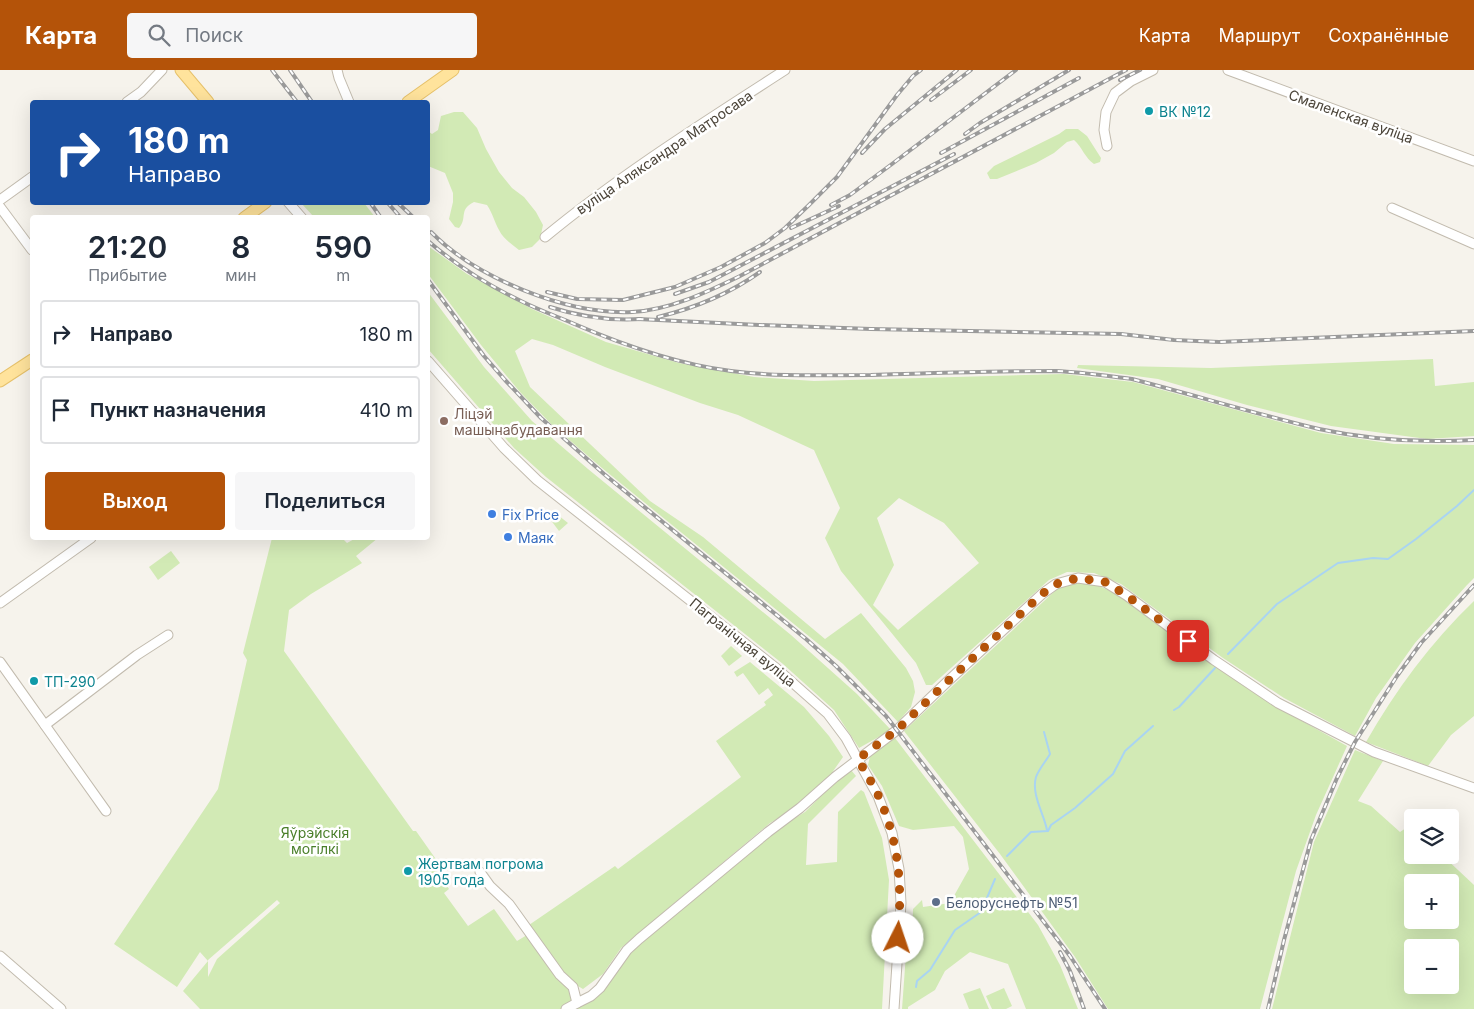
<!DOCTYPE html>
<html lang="ru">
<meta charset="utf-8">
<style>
:root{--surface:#fff;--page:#f6f6f7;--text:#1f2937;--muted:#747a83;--line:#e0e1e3;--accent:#b45309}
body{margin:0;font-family:Inter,sans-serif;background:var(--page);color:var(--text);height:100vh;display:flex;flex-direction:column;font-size:19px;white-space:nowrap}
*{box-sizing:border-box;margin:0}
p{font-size:16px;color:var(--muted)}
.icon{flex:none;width:28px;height:28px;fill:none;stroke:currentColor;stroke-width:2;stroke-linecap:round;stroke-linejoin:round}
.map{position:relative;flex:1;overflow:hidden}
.side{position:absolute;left:30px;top:145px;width:400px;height:325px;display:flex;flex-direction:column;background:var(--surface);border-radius:5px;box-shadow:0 5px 20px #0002}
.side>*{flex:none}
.hud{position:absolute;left:30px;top:30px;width:400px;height:105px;border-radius:5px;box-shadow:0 5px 20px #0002;background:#1a4fa0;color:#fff;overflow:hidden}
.buttons{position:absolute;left:1404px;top:739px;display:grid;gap:10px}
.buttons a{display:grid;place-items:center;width:55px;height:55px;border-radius:5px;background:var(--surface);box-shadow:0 5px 20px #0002;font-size:25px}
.pin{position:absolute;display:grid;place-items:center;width:42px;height:42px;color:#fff;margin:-21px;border-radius:10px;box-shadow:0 2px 8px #0006}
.me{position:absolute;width:55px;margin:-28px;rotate:4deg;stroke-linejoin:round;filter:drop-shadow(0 0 4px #0008)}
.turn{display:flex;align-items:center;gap:18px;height:105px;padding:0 15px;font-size:22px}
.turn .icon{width:65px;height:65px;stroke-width:2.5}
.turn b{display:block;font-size:35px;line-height:42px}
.eta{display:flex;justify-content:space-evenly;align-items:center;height:85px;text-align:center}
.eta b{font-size:30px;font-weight:600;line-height:35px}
.cta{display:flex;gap:10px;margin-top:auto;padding:10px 15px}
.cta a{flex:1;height:58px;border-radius:5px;background:var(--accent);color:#fff;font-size:20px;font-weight:600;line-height:58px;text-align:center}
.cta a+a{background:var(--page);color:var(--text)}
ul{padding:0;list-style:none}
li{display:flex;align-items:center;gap:15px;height:68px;margin:0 10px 8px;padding:0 5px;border:2px solid var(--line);border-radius:5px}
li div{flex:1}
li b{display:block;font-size:19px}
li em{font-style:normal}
header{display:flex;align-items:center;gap:30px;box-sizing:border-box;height:70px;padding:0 25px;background:var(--accent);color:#fff}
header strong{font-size:24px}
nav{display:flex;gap:28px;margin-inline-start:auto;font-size:18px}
.search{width:350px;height:45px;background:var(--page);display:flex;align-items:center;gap:12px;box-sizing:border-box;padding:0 18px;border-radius:5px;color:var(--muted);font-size:19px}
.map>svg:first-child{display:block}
.green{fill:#d2eab5;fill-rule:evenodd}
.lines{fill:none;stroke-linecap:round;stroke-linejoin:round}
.stream{stroke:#a9d4f2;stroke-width:2}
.minor-casing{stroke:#c2bbae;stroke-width:11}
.major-casing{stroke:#e6c16a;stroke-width:13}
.minor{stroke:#fff;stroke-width:9}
.major{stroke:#ffe39c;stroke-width:11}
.rail-casing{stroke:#9a9a9a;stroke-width:4}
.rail{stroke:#fff;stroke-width:2;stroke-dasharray:5.5;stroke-linecap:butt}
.route{stroke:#b45309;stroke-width:9;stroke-dasharray:0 16.2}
.culture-dot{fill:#0f9aa8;stroke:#fff;stroke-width:2}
.education-dot{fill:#8d6e63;stroke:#fff;stroke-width:2}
.shop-dot{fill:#3f7fe0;stroke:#fff;stroke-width:2}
.service-dot{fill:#5c6f8a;stroke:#fff;stroke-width:2}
.labels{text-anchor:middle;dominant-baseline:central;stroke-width:5;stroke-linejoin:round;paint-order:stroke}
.culture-label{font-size:14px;fill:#0d838f;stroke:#fff;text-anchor:start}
.street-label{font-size:14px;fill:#4b4439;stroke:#fff}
.education-label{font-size:14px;fill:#785e54;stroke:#fff;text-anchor:start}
.shop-label{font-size:14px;fill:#366cbe;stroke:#fff;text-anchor:start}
.park-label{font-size:14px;fill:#4a7f2a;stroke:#fff}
.service-label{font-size:14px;fill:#4e5e75;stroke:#fff;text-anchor:start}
</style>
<header>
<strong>Карта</strong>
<div class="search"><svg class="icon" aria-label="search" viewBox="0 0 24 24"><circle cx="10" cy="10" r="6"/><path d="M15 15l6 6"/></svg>Поиск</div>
<nav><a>Карта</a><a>Маршрут</a><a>Сохранённые</a></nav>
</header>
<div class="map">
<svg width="1474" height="939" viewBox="0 0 1474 939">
<rect width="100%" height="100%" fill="#f6f3ec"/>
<!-- green -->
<g class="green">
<path d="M454 42H463L477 58 486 79 499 102 512 118 524 127 536 142 543 155 540 169 532 177 519 180C512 174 503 169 499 160 494 151 493 144 487 135L474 132C458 140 468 148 459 158L455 157 449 149 453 132V123L445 103 428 96V61L432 64 438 60 441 46Z"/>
<path d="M1066 59H1078L1087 66 1101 88 1100 92 1094 94C1085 88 1082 77 1074 70L1067 72 1054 83 1036 93 997 109H990L987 103 994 96 1059 64Z"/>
<polygon points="301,133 364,133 375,147 314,147"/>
<path d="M428 176 467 204 532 239 606 272 679 293 754 307 814 311 1064 304 1133 312 1321 363 1394 374 1474 375V508L1467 515 1415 573 1376 628 1355 666 1284 628 1223 588 1121 514 1094 503 1067 502 1049 510 932 615H926L916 593 841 501 825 468 840 438 814 380 738 345 700 333 605 297 553 275 532 269 515 281 530 317 650 431 703 467 825 569 861 543 906 598 913 611 915 622 911 637 898 652 843 594 602 398 553 356 520 322 481 275 428 204ZM899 428 944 453 979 493 898 560 873 535 894 495 877 448Z"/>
<polygon points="428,222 484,297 532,351 588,399 791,565 857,624 891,660 859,678 834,640 783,594 546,407 514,378 428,279"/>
<polygon points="1433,289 1435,316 1474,312 1474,366 1427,369 1331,356 1247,335 1158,309 1077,298 1078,295 1211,298"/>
<polygon points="554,442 568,453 559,461 550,449 552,448 550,445"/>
<path d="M272 468H342L347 473 356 468H378L356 486 362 493 311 524 289 540 284 581 413 761H416L440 795 435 799 449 819 444 823 468 856 494 839 517 871 527 865 583 930 605 912 626 882 772 762 805 742 838 709 851 700 856 706 808 754 806 795 837 792 838 742 861 720 864 722 882 768 889 810 882 939H200L183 921 208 891 200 882 177 917 114 874 218 719 247 590 243 583ZM277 830 280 833 217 889 208 907V890Z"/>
<polygon points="171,481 180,493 158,510 149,497"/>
<polygon points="1077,512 1099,516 1117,524 1202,587 1284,641 1347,676 1316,745 1296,801 1260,939 1108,939 1075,887 1000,784 904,661 1057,519"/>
<path d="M1474 531V646L1451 665 1428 696 1366 672C1395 621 1431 572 1474 531Z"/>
<polygon points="731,576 742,586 729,596 721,586"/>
<path d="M750 592 804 637 829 666 843 687 829 707 798 737 770 753 621 878 603 904 583 919C558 905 545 878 529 855L615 796 618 799 741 707 716 671 766 635 764 632 773 625 768 618 759 625 743 603 737 607 734 602Z"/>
<polygon points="895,668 1038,855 1060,895 1078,939 1026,939 1008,894 970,882 945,901 935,920 908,937 908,939 902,939 906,884 912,871 913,839 922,830 923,837 950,833 969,799 963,767 954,756 913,760 899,756 882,716 868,695 870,686"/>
<path d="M1355 680 1383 691 1358 731 1371 736 1400 762 1409 756 1412 759V785H1442L1474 815V939H1272L1314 772ZM1412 812H1450V850H1412ZM1412 878H1450V915H1412Z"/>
<polygon points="980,918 989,939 969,939 963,924"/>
<polygon points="1004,918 1012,936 1006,939 992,939 986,926"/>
</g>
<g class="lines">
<!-- stream -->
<g class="stream">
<polyline points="1228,584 1277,534 1338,493 1373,488 1388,489 1416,469 1457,436 1474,420"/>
<polyline points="1174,640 1179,637 1215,598"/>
<path d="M1044 662 1050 684C1046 691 1039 699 1036 707 1031 724 1044 744 1047 760"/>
<polyline points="1007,786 1031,762 1048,761 1051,755 1075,738 1113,704 1125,681 1153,656"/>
<polyline points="916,917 917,911 930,900 955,860 981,842 995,809"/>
</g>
<defs>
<g id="minor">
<polyline points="337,0 339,8 349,32"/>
<polyline points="1228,0 1474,91"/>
<polyline points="127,32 141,22 162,0"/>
<polyline points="1107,76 1104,60 1106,42 1115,23 1131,11 1153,0"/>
<polyline points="0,130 32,107"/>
<polyline points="288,132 302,148"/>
<polyline points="0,137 32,180"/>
<polyline points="1392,138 1474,174"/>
<path d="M545 167C620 105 703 53 785 0"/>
<polyline points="428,291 504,378 537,410 776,598 828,644 846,668 878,726 892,763 899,799 901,833 894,939"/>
<polyline points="0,533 91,468"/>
<polyline points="0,592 106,741"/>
<polyline points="45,655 137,585 168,565"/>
<polyline points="480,802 490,816 509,834 560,905 573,917 577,933 591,926 600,918 627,880 639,869 768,762 800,738 835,707 897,660 948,611 1042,524 1056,514 1078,508 1105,512 1126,525 1214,590 1278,633 1374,682 1474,718"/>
<polyline points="0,886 61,939"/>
<polyline points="566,939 577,933"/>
</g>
<g id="major">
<polyline points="181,0 208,32"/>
<polyline points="408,32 453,0"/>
<polyline points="244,148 266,132"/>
<polyline points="0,311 32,290"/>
</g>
</defs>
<!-- minor casing -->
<use href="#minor" class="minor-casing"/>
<!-- major casing -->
<use href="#major" class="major-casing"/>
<!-- minor -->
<use href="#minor" class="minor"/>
<!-- major -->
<use href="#major" class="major"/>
<defs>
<g id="rail">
<polyline points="272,0 297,32"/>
<polyline points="290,0 312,32"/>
<polyline points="1120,10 1140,0"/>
<polyline points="931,30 971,0"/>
<polyline points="965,64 980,53 1069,0"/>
<polyline points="862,83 885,59 957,0"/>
<polyline points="941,83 1079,8"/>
<polyline points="370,132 381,148"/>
<polyline points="387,132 401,148"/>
<polyline points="397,132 414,148"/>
<polyline points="831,135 850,125 892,94 1016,0"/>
<polyline points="791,158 839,136"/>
<path d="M431 162C476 208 567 245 632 242 670 240 707 222 740 206L1126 0"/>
<path d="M428 171C456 195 489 216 523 232 539 240 556 246 572 253 623 275 676 294 731 301 777 307 825 305 871 305 933 303 995 301 1056 301 1081 302 1107 306 1132 309 1194 325 1256 344 1319 359 1370 370 1423 373 1474 370"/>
<polyline points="428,210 484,286 505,310 541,348 604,404 806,569 836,596 886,646 1070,886 1105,939"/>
<polyline points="547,222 577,229 623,230 675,217 721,197 765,173 785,158 809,135 837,107 897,25 913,6 921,0"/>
<polyline points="675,224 709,212 954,84"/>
<path d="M550 237C581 247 608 251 641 249"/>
<path d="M658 247C695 238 729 224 760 202"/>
<polyline points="638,249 759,255 871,259 1121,264 1174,270 1219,272 1474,261"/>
<polyline points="1060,882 1070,901 1084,939"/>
<polyline points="1268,939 1284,870 1311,770 1337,708 1355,672 1397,606 1421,573 1474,515"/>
</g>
</defs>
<!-- rail casing -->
<use href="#rail" class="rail-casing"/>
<!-- rail -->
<use href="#rail" class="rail"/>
</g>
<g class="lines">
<!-- route -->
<path class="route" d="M898 868C902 817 900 775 879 727 873 714 865 702 858 689L897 660 948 611 1042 524 1056 514 1078 508 1105 512 1126 525 1188 571"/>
</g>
<!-- markers -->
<g class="culture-dot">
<circle cx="1149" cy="41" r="5"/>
<circle cx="34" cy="611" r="5"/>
<circle cx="408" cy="801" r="5"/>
</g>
<circle class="education-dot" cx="444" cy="351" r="5"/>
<g class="shop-dot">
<circle cx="492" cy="444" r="5"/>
<circle cx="508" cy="467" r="5"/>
</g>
<circle class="service-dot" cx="936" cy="832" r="5"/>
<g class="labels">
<!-- culture labels -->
<g class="culture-label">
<text x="1159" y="41">ВК №12</text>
<text x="44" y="611">ТП-290</text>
<text x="418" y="793">Жертвам погрома<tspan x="418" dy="16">1905 года</tspan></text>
</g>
<!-- street labels -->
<g class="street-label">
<text transform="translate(1351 46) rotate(20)">Смаленская вуліца</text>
<text transform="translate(664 82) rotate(-34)">вуліца Аляксандра Матросава</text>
<text transform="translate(743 572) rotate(39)">Пагранічная вуліца</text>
</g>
<!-- education labels -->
<g class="education-label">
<text x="454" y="343">Ліцэй<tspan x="454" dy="16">машынабудавання</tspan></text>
</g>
<!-- shop labels -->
<g class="shop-label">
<text x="502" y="444">Fix Price</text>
<text x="518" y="467">Маяк</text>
</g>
<!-- park labels -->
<g class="park-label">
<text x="315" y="762">Яўрэйскія<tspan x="315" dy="16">могілкі</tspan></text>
</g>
<!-- service labels -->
<g class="service-label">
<text x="946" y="832">Белоруснефть №51</text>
</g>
</g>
</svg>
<div class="buttons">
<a><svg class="icon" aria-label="layers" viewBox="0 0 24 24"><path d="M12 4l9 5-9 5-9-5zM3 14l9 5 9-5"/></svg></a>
<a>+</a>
<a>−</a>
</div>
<div class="pin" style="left:1188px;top:571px;background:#d93025"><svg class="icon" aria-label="arrive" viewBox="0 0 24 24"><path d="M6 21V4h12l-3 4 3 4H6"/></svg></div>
<svg class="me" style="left:898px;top:868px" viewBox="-20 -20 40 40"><circle r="19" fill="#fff"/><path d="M0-13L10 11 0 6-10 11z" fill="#b45309"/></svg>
<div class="hud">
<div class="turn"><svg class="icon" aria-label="right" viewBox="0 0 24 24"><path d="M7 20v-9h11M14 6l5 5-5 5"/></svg><div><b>180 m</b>Направо</div></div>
</div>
<section class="side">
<div class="eta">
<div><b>21:20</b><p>Прибытие</p></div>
<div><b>8</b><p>мин</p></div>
<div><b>590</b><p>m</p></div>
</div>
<ul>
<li><svg class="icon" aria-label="right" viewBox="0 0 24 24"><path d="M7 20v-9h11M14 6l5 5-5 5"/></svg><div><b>Направо</b></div><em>180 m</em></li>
<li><svg class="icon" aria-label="arrive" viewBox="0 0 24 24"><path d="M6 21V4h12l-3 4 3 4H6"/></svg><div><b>Пункт назначения</b></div><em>410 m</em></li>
</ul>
<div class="cta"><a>Выход</a><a>Поделиться</a></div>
</section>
</div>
